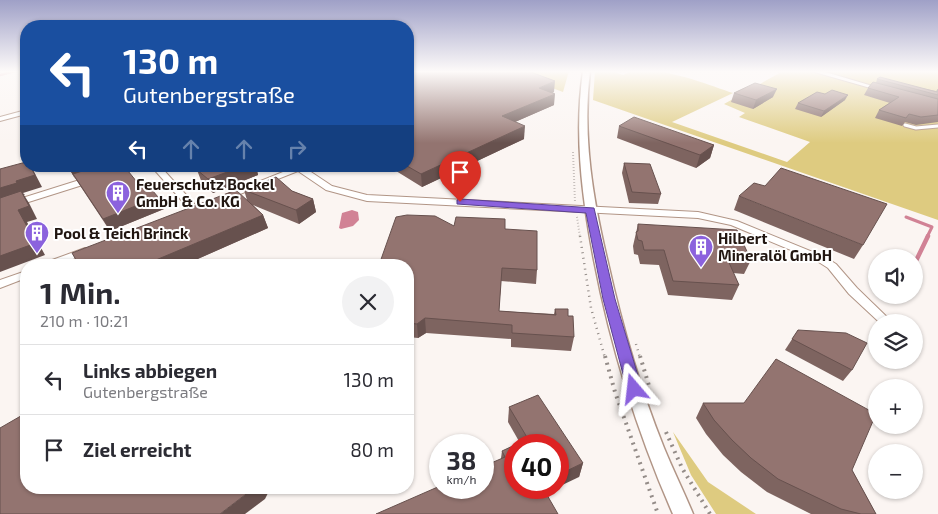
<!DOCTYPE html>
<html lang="de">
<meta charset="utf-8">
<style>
:root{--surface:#fff;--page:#f2f2f3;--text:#2b2b33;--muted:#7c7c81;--line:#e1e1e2}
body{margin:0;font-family:"Exo 2",sans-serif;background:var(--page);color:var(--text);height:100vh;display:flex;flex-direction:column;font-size:19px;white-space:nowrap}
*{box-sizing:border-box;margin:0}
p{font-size:16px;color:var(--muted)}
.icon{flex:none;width:28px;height:28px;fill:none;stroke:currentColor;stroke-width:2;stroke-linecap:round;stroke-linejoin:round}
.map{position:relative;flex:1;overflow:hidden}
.panel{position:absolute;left:20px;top:259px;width:394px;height:235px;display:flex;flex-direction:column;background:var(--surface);border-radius:20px;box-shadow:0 1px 4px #0004}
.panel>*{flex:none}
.guide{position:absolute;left:20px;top:20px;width:394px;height:152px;border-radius:20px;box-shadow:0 1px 4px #0004;background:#1a4fa0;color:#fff;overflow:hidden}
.controls{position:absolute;left:868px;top:249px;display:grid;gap:10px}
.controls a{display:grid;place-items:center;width:55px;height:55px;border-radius:50%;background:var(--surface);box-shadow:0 1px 4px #0004;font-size:25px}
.speed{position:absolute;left:429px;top:434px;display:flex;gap:10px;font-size:25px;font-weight:700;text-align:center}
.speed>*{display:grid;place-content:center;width:65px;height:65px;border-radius:50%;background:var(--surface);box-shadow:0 1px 4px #0004;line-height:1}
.speed small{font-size:12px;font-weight:400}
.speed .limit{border:8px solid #d22;background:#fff;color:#111}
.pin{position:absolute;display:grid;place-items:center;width:42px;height:42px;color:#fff;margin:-51px -21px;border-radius:50% 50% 50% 0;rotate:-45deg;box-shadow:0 0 5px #0007}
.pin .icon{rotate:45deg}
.me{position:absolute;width:55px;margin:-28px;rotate:343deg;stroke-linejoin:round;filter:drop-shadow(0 0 4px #0008)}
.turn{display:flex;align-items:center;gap:18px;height:105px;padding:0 20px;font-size:22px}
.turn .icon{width:65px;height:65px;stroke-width:2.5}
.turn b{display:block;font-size:35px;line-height:42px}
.lanes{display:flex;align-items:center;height:48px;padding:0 20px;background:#0003;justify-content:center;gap:25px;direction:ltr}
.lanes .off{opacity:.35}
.round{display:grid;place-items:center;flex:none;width:52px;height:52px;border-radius:26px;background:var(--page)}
.head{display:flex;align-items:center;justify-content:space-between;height:85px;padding:0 20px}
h1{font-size:30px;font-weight:700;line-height:38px}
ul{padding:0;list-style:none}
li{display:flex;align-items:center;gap:15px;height:70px;padding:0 20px;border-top:1px solid var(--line)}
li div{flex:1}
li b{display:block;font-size:19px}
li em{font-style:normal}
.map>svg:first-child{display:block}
.green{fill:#decb80}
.water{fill:#d18295}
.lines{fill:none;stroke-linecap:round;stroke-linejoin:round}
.stream-far2{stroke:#d18295;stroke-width:2.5}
.stream-far1{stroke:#d18295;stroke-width:3}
.stream{stroke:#d18295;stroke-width:4.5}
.service-casing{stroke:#b19586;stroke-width:5}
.minor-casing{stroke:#b19586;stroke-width:2}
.tertiary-casing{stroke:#b19586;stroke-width:3}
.path-far2{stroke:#948c88;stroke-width:2;stroke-dasharray:0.5 2.5;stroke-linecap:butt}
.path-far1{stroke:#948c88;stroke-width:2.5;stroke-dasharray:1 4.5;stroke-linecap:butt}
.path{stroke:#948c88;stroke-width:4;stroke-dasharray:2 5;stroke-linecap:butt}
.service{stroke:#fff;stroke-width:3}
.minor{fill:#fff;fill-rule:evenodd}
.tertiary{fill:#fff;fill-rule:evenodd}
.wall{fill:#7e6460}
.shaded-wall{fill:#67514e}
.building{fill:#937470;stroke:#67514e}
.route{fill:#8b62dd;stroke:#5a4090}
.labels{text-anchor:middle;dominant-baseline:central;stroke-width:4;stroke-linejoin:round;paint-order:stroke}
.poi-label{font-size:15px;font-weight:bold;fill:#211611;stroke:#fff;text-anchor:start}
</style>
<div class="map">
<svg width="938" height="514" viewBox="0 0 938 514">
<rect width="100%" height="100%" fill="#fbf5f2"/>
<!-- green -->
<g class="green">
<polygon points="505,71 569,71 563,92"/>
<path d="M595 71H612L623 75C648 60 706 84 733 93L672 122 787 162 810 142 739 117 745 113 724 104 783 71H938V220L593 100Z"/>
<polygon points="673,432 708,482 756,514 716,514 691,475"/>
</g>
<!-- water -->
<polygon class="water" points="352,210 358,212 359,220 353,226 341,229 339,228 342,213"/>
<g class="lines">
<!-- stream-far2 -->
<polyline class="stream-far2" points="0,75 15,71"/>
<!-- stream-far1 -->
<polyline class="stream-far1" points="906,217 932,227 927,237"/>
<!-- stream -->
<polyline class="stream" points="914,265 928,236"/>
<defs>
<polyline id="service" points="905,125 916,128 938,126"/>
<g id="minor">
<polygon points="811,71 822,71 886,90 881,91"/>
<polygon points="26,110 26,114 0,121 0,117"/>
<polygon points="122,166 135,166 113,174 109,172"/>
<polygon points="151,166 160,166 197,207 198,209 197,211 191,211"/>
<polygon points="292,166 302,166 332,186 367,195 698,212 737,221 825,257 836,264 857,288 888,318 886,321 878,321 849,294 828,268 817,261 731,225 698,218 367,201 326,190 298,171 230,198 227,199 223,196 293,168"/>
<polygon points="86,178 89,178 93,180 92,182 0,211 0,205"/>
<polygon points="85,248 88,249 90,251 88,253 58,265 43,265 44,263"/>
<polygon points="26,271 26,278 0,288 0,280"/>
</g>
<path id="tertiary" d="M583 71H590C582 137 593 200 608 263 622 326 640 388 664 448 673 470 684 492 693 514H673C637 432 611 348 594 260 582 197 574 135 583 71Z"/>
</defs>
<!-- service casing -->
<use href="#service" class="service-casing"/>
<!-- minor casing -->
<use href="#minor" class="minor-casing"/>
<!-- tertiary casing -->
<use href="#tertiary" class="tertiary-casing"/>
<!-- path-far2 -->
<g class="path-far2">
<polyline points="573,152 575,202"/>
<polyline points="577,217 580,237"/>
</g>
<!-- path-far1 -->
<g class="path-far1">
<polyline points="580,236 591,308 605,358"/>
<polyline points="636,344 640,358"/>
</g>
<!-- path -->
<g class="path">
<polyline points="605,356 615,392 658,514"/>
<polyline points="640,356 650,389"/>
<polyline points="666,432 682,468 710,514"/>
</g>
<!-- service -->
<use href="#service" class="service"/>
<!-- minor -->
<use href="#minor" class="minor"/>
<!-- tertiary -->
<use href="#tertiary" class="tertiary"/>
</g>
<!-- wall -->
<g class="wall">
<polygon points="408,71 554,92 552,93 554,105 515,122 524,139 422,187 388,166 408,166"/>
<polygon points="877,79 936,91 938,89 938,122 916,125 905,122 902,126 875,118 879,110 890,103 864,95 868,88 876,83"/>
<polygon points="734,93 773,97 753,109 731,102"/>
<polygon points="845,100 821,117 795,109 798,103"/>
<polygon points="619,126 714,145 710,158 696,168 617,138"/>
<polygon points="624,163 661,194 658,204 629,203 622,173"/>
<polygon points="67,166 100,166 103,169 141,187 164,209 110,231"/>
<polygon points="207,166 256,166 258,175 213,193 202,183 197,170"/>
<polygon points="244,190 292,191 313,199 316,212 299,224 253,205 263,215 268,228 184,265 79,265 247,200"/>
<polygon points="739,196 863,245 854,259 734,210"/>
<polygon points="638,224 751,260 744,274 733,273 739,285 732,300 668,295 659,265 640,264 638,255 634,254 633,246"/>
<polygon points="454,226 505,229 537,270 536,284 501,281 499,311 554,314 555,309 568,316 574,337 571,351 511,347 511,339 426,333 418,338 408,337 408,265"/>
<polygon points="798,330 852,370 843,381 785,350"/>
<polygon points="703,403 852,470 876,514 811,514 767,492 741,472 723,455 706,434 696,418"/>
<polygon points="509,407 583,463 579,477 520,443 508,422"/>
<polygon points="502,451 546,493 501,458"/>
</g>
<!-- shaded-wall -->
<g class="shaded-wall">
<polygon points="555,81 554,92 538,99 539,88"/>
<polygon points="777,89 773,97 753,109 756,100"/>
<polygon points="555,94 554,105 501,128 502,116"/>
<polygon points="848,95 845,100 821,117 824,111"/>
<polygon points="525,126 524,139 422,187 421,174"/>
<polygon points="714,145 710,158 696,168 700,155"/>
<polygon points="31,166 42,187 23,193 25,195 24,195 29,203 37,219 27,222 45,255 0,272 0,188"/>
<polygon points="68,166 99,166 73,174 75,179"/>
<polygon points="244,166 256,166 258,175 213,193 208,179"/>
<polygon points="158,197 164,209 110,231 103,219"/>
<polygon points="313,199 316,212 299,224 296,210"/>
<polygon points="263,215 268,228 184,265 144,265"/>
<polygon points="425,318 426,333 418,338 417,324"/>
<polygon points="583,463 579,477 558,487 558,475"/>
<polygon points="254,488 269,488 270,489 265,499 245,514 220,514"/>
<polygon points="540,488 557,488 538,497"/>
</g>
<!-- building -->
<g class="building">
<polygon points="408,71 528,71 555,81 539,88 555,94 502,116 525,126 421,174 407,166"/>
<polygon points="880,77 937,92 938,89 938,95 877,79"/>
<polygon points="873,82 938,99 938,115 921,117 909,114 906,118 879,110 899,97 868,88"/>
<polygon points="755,83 777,89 756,100 734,93"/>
<polygon points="832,90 848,95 824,111 798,103 817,92 825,94"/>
<polygon points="634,117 714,145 700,155 619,126"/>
<polygon points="26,162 26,166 30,166 35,175 16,181 17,183 0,188 0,169"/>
<polygon points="624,163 650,164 661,194 632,192"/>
<polygon points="98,166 100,166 103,169 112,166 124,166 141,187 147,184 158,197 103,219 73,174"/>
<polygon points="207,166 244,166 208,179 197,170"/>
<polygon points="781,168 887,204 863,245 739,196 754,183 765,186"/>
<polygon points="276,177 292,191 313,199 296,210 244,190"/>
<polygon points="236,190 263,215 144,265 79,265 72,253"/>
<polygon points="21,191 29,206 18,210 36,243 0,256 0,198"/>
<polygon points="407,215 435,216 454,226 456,217 505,219 505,229 537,231 537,270 502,268 499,311 556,315 555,309 568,309 568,316 573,316 574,337 512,333 512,325 425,318 417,324 408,323 408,265 379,265 396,217"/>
<polygon points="638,224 737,230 751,260 727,258 739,285 673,281 664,250 644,250 642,241 638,240 636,232 638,231"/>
<polygon points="798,330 846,333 867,343 852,370 792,339"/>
<polygon points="776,359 876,414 852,470 876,514 861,514 841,509 778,479 751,458 732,440 714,420 703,403 744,403"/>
<polygon points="538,395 583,463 558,475 558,445 515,445 528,439 509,407"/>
<polygon points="26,413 26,488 254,488 220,514 0,514 0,428"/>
<polygon points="515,445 515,488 543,488 558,514 376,514 440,486 440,488 482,488 482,467 505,457 502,451"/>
</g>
<!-- sky -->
<linearGradient id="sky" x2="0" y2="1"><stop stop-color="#9fa0c7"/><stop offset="0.5" stop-color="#fdfaf9"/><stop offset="1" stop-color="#fdfaf9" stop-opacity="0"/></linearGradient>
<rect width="938" height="143" fill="url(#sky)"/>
<!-- route -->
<polygon class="route" points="460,199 594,208 615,299 642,389 640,394 634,396 629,394 627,389 603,299 586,213 457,204 457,200"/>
<!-- icons -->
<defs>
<symbol id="building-pin" viewBox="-11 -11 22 30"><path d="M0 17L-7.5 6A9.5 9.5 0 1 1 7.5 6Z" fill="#8b62dd" stroke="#fff"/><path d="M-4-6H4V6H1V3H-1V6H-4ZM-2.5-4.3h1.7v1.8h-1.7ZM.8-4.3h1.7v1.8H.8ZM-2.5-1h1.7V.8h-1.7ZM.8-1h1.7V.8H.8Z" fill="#fff"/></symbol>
</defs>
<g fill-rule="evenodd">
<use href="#building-pin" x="104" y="179" width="28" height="38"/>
<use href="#building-pin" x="23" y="219" width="28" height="38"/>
<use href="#building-pin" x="687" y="233" width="28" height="38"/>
</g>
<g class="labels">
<!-- poi labels -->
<g class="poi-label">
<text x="136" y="184">Feuerschutz Bockel<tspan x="136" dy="17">GmbH &amp; Co. KG</tspan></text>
<text x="54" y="233">Pool &amp; Teich Brinck</text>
<text x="718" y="238">Hilbert<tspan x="718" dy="17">Mineralöl GmbH</tspan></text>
</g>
</g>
</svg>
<div class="controls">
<a><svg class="icon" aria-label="sound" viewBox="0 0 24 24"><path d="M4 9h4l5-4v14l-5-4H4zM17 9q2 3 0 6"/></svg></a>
<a><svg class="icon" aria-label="layers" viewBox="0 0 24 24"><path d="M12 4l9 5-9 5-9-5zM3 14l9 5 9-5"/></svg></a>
<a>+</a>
<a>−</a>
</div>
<div class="speed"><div>38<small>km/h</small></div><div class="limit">40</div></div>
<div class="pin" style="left:460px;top:202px;background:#d93025"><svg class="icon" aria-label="arrive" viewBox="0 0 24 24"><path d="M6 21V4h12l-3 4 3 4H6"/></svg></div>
<svg class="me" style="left:634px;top:389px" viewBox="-20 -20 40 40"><path d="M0-17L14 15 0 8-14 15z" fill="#8b62dd" stroke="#fff" stroke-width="4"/></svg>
<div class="guide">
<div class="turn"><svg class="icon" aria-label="left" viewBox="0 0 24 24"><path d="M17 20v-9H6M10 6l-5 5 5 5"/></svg><div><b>130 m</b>Gutenbergstraße</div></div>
<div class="lanes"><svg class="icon" aria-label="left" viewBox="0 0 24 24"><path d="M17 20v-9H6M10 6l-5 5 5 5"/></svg><svg class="icon off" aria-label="ahead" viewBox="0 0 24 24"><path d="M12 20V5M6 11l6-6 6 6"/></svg><svg class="icon off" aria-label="ahead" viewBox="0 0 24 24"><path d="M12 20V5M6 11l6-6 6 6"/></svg><svg class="icon off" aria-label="right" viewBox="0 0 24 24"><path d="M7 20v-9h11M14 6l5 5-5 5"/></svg></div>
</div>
<section class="panel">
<div class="head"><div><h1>1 Min.</h1><p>210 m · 10:21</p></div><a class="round"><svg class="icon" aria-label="close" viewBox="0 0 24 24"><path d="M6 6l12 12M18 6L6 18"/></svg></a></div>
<ul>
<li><svg class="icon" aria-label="left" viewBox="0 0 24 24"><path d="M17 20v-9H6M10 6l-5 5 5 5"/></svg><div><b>Links abbiegen</b><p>Gutenbergstraße</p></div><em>130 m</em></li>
<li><svg class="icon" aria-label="arrive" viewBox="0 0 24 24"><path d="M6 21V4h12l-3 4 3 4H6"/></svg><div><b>Ziel erreicht</b></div><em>80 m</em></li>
</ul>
</section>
</div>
